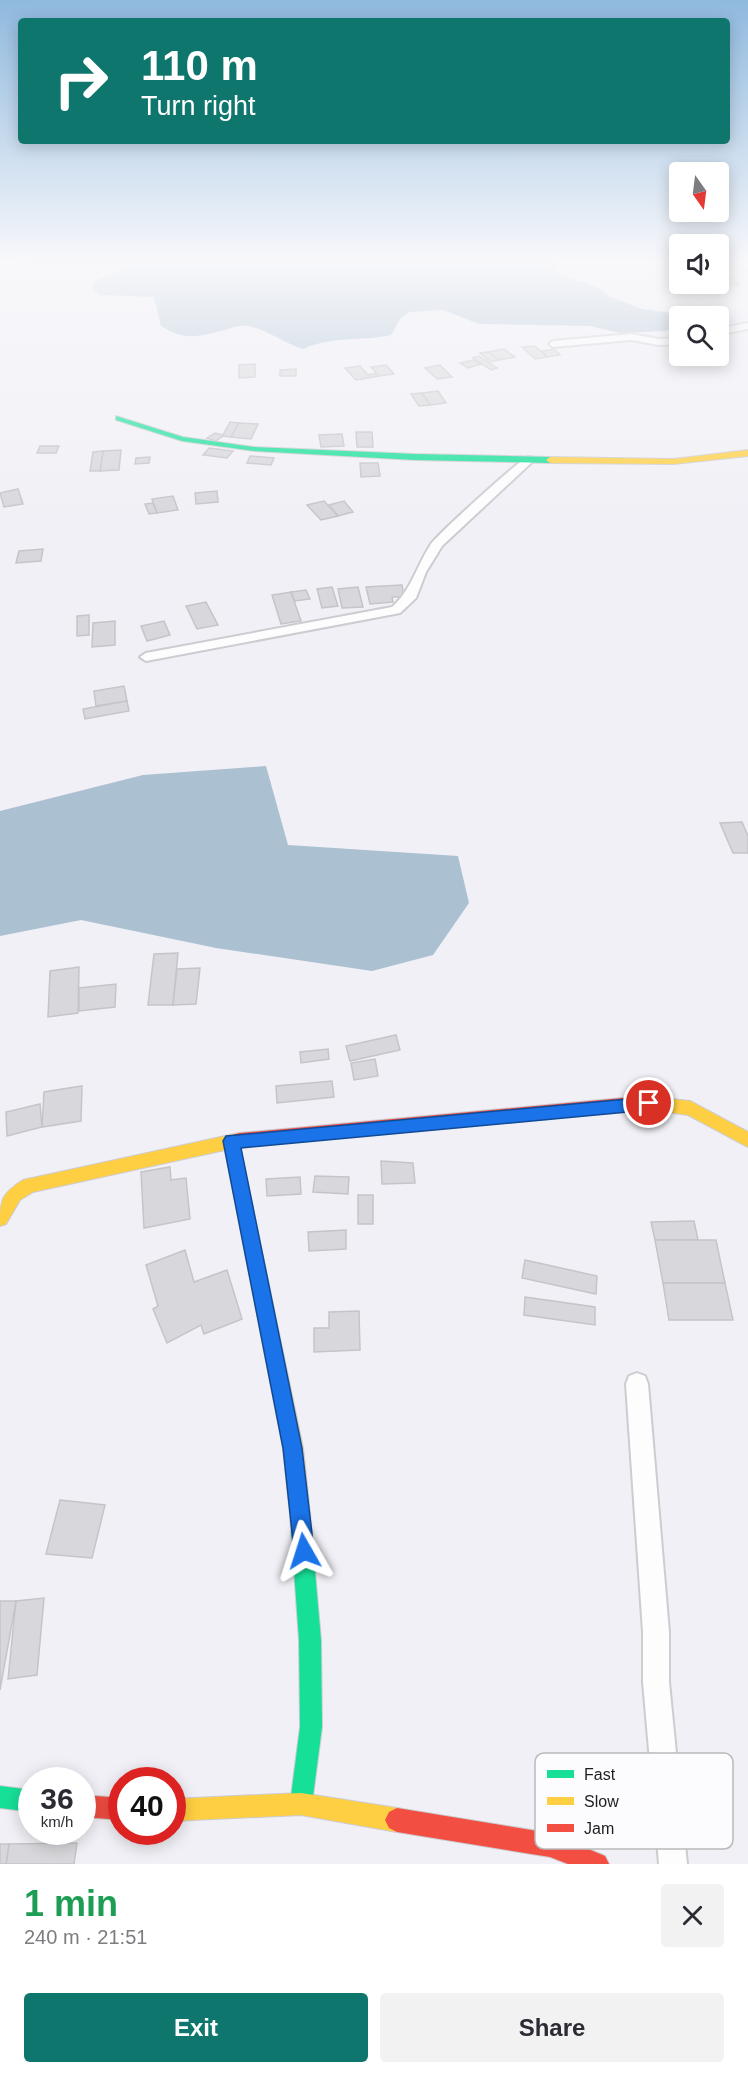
<!DOCTYPE html>
<meta charset="utf-8">
<style>
:root{--surface:#fff;--page:#f2f2f3;--text:#2b2b33;--muted:#7c7c81;--accent:#0f766e}
body{margin:0;font-family:Arial,sans-serif;background:var(--page);color:var(--text);height:100vh;display:flex;flex-direction:column;font-size:22px;white-space:nowrap}
*{box-sizing:border-box;margin:0}
p{font-size:20px;color:var(--muted)}
.icon{flex:none;width:33px;height:33px;fill:none;stroke:currentColor;stroke-width:2;stroke-linecap:round;stroke-linejoin:round}
.map{position:relative;height:1864px;overflow:hidden}
.sheet{display:flex;flex-direction:column;background:var(--surface);flex:1}
.sheet>*{flex:none}
.hud{position:absolute;left:18px;top:18px;width:712px;height:126px;border-radius:6px;box-shadow:0 3px 15px #0003;background:#0f766e;color:#fff;overflow:hidden}
.needle{width:39px;rotate:166deg}
.controls{position:absolute;left:669px;top:162px;display:grid;gap:12px}
.controls a{display:grid;place-items:center;width:60px;height:60px;border-radius:6px;background:var(--surface);box-shadow:0 3px 15px #0003;font-size:30px}
.speed{position:absolute;left:18px;top:1767px;display:flex;gap:12px;font-size:30px;font-weight:700;text-align:center}
.speed>*{display:grid;place-content:center;width:78px;height:78px;border-radius:50%;background:var(--surface);box-shadow:0 3px 15px #0003;line-height:1}
.speed small{font-size:15px;font-weight:400}
.speed .limit{border:9px solid #d22;background:#fff;color:#111}
.pin{position:absolute;display:grid;place-items:center;width:51px;height:51px;color:#fff;margin:-26px;border:3px solid #fff;border-radius:50%;box-shadow:0 2px 6px #0007}
.me{position:absolute;width:66px;margin:-33px;rotate:354deg;stroke-linejoin:round;filter:drop-shadow(0 0 4px #0008)}
.turn{display:flex;align-items:center;gap:21px;height:126px;padding:0 24px;font-size:27px}
.turn .icon{width:78px;height:78px;stroke-width:2.5}
.turn b{display:block;font-size:42px;line-height:51px}
.round{display:grid;place-items:center;flex:none;width:63px;height:63px;border-radius:6px;background:var(--page)}
.head{display:flex;align-items:center;justify-content:space-between;height:102px;padding:0 24px}
h1{font-size:36px;font-weight:800;line-height:45px;color:#1e9e55}
.primary-button{display:flex;gap:12px;margin-top:auto;padding:12px 24px}
.primary-button a{flex:1;height:69px;border-radius:6px;background:var(--accent);color:#fff;font-size:24px;font-weight:800;line-height:69px;text-align:center}
.primary-button a+a{background:var(--page);color:var(--text)}
.map>svg:first-child{display:block}
.water{fill:#abc0d0}
.building{fill:#d8d8dc;stroke:#c5c5c9;stroke-width:1.5}
.lines{fill:none;stroke-linecap:round;stroke-linejoin:round}
.street-casing{stroke:#ccccd1;stroke-width:4}
.fast-casing{stroke:#ccccd1;stroke-width:2}
.slow-casing{stroke:#ccccd1;stroke-width:2}
.jam-casing{stroke:#ccccd1;stroke-width:2}
.street{fill:#fdfdfe;fill-rule:evenodd}
.fast{fill:#16e098;fill-rule:evenodd}
.slow{fill:#ffcf43;fill-rule:evenodd}
.jam{fill:#f24e42;fill-rule:evenodd}
.route{fill:#1a73e8;stroke:#114b97;stroke-width:1.5}
.key{fill:#fcfcfe;stroke:#b9b9bc;stroke-width:1.5}
.key-label{font-size:16px;fill:#1d1e22}
</style>
<div class="map">
<svg width="748" height="1864" viewBox="0 0 748 1864">
<rect width="100%" height="100%" fill="#f0f0f6"/>
<!-- water -->
<g class="water">
<path d="M12 261H556L554 273 595 286 611 297 642 309 679 314V325L665 331 620 333 590 326 479 324 443 310 409 312 400 319 391 335C359 342 335 335 303 349 283 343 267 329 247 326 241 325 234 327 228 329 200 336 187 342 161 326L154 297 100 295 92 289 96 280 123 270 125 264 56 267Z"/>
<polygon points="266,766 288,845 458,856 469,903 433,955 372,971 216,948 81,920 0,936 0,811 143,775"/>
</g>
<!-- building -->
<g class="building">
<polygon points="718,273 725,273 740,284 717,286 715,284 718,284"/>
<polygon points="535,346 547,357 535,359 522,347"/>
<polygon points="504,349 515,357 499,360 488,352"/>
<polygon points="554,349 560,355 547,357 542,351"/>
<polygon points="488,352 499,360 491,362 480,353"/>
<polygon points="479,356 497,368 491,370 473,358"/>
<polygon points="473,360 481,364 468,368 460,363"/>
<polygon points="255,364 255,377 239,378 239,365"/>
<polygon points="386,365 394,374 379,376 371,367"/>
<polygon points="440,365 452,377 437,379 425,368"/>
<polygon points="360,366 368,375 376,373 379,376 356,380 345,368"/>
<polygon points="296,369 296,376 280,376 280,370"/>
<polygon points="438,391 446,403 430,405 422,393"/>
<polygon points="422,393 430,405 419,406 411,394"/>
<polygon points="230,422 239,423 231,437 223,436 216,441 207,438 215,433 223,435"/>
<polygon points="239,423 258,424 251,439 231,437"/>
<polygon points="356,432 372,432 373,447 357,447"/>
<polygon points="342,434 344,446 321,447 319,435"/>
<polygon points="40,446 59,446 56,453 37,453"/>
<polygon points="209,448 233,451 227,458 203,455"/>
<polygon points="121,450 119,470 100,471 103,451"/>
<polygon points="103,451 100,471 90,471 93,452"/>
<polygon points="250,456 274,458 271,465 247,463"/>
<polygon points="150,457 149,463 135,464 136,458"/>
<polygon points="360,463 378,463 380,476 361,477"/>
<polygon points="18,489 23,504 4,507 0,493"/>
<polygon points="217,491 218,502 196,504 195,493"/>
<polygon points="173,496 178,510 157,513 152,499"/>
<polygon points="324,501 338,516 321,520 307,505"/>
<polygon points="344,501 353,512 338,516 329,505"/>
<polygon points="153,503 157,513 149,514 145,504"/>
<polygon points="43,549 41,561 16,563 19,551"/>
<polygon points="402,585 404,597 392,597 393,602 370,604 366,587"/>
<polygon points="332,587 338,606 322,608 317,589"/>
<polygon points="358,587 363,607 342,608 338,589"/>
<polygon points="306,590 310,599 295,601 291,592"/>
<polygon points="291,592 301,621 281,624 272,595"/>
<polygon points="206,602 218,625 197,629 186,606"/>
<polygon points="89,615 89,635 77,636 77,616"/>
<polygon points="115,621 115,645 92,647 93,623"/>
<polygon points="164,621 170,635 147,641 141,626"/>
<polygon points="124,686 127,701 96,706 94,691"/>
<polygon points="127,701 129,711 85,719 83,709"/>
<polygon points="742,822 748,836 748,853 733,853 720,823"/>
<polygon points="178,953 173,1005 148,1005 154,954"/>
<polygon points="79,967 78,1013 48,1017 50,971"/>
<polygon points="200,968 196,1004 173,1005 177,969"/>
<polygon points="116,984 115,1007 79,1011 79,988"/>
<polygon points="396,1035 400,1050 350,1061 346,1046"/>
<polygon points="328,1049 329,1059 301,1063 300,1052"/>
<polygon points="375,1059 378,1076 354,1080 351,1063"/>
<polygon points="332,1081 334,1097 277,1103 276,1086"/>
<polygon points="82,1086 81,1121 42,1127 44,1092"/>
<polygon points="40,1104 42,1127 7,1136 6,1112"/>
<polygon points="381,1161 413,1163 415,1183 382,1184"/>
<polygon points="170,1167 171,1180 186,1178 190,1219 144,1228 141,1172"/>
<polygon points="315,1176 349,1177 348,1194 313,1192"/>
<polygon points="300,1177 301,1194 267,1196 266,1179"/>
<rect x="358" y="1195" width="15" height="29"/>
<polygon points="694,1221 698,1240 655,1240 651,1222"/>
<polygon points="346,1230 346,1249 309,1251 308,1232"/>
<polygon points="655,1240 716,1240 725,1283 663,1283"/>
<polygon points="185,1250 194,1282 227,1270 242,1319 204,1334 201,1325 167,1343 153,1309 158,1306 146,1265"/>
<polygon points="525,1260 597,1276 596,1294 522,1278"/>
<polygon points="663,1283 725,1283 733,1320 669,1320"/>
<polygon points="525,1297 595,1307 595,1325 524,1315"/>
<polygon points="359,1311 360,1350 314,1352 314,1328 329,1328 329,1312"/>
<polygon points="60,1500 105,1505 92,1558 46,1554"/>
<polygon points="44,1598 37,1675 8,1679 16,1601"/>
<polygon points="0,1601 16,1601 0,1690"/>
<polygon points="77,1843 74,1864 6,1864 9,1844"/>
<polygon points="0,1844 9,1844 6,1864 0,1864"/>
</g>
<g class="lines">
<defs>
<g id="street">
<polygon points="733,261 743,261 748,264 748,269"/>
<polygon points="748,323 748,329 718,335 718,329"/>
<polygon points="631,334 659,339 680,338 680,344 659,345 631,340 553,347 549,344 553,341"/>
<path d="M528 457 532 458V462L442 546 426 572 416 598 400 613 146 661 140 657 146 653 392 607C411 591 417 565 431 544 438 534 519 460 528 457Z"/>
<polygon points="637,1373 645,1376 648,1384 669,1632 669,1682 687,1864 659,1864 643,1682 643,1632 626,1384 629,1376"/>
</g>
<g id="fast">
<polygon points="116,416 183,437 254,447 415,454 550,457 554,460 550,463 415,460 254,451 182,441 116,420"/>
<polygon points="300,1504 307,1507 310,1514 321,1640 322,1727 312,1804 309,1812 301,1815 293,1812 290,1804 300,1727 299,1640 290,1514 293,1507"/>
<polygon points="0,1786 32,1790 32,1812 0,1808"/>
</g>
<g id="slow">
<polygon points="748,450 748,456 674,464 550,463 546,460 550,457 674,459"/>
<polygon points="644,1096 690,1101 748,1132 748,1147 688,1115 639,1108 636,1103 639,1098"/>
<path d="M239 1133 245 1135 247 1140 245 1145 240 1147 303 1448 310 1514 307 1521 300 1524 293 1521 290 1514 283 1448 225 1150 33 1192 20 1200 6 1224 0 1226C0 1200 1 1194 23 1180Z"/>
<polygon points="301,1793 397,1808 405,1812 409,1820 405,1828 397,1832 301,1815 172,1821 172,1799"/>
</g>
<g id="jam">
<polygon points="644,1096 649,1098 652,1103 649,1108 644,1110 239,1147 233,1145 231,1140 233,1135 239,1133"/>
<polygon points="82,1795 122,1798 122,1820 82,1817"/>
<polygon points="397,1808 550,1833 605,1856 609,1864 568,1864 550,1857 397,1832 389,1828 385,1820 389,1812"/>
</g>
</defs>
<!-- street casing -->
<use href="#street" class="street-casing"/>
<!-- fast casing -->
<use href="#fast" class="fast-casing"/>
<!-- slow casing -->
<use href="#slow" class="slow-casing"/>
<!-- jam casing -->
<use href="#jam" class="jam-casing"/>
<!-- street -->
<use href="#street" class="street"/>
<!-- fast -->
<use href="#fast" class="fast"/>
<!-- slow -->
<use href="#slow" class="slow"/>
<!-- jam -->
<use href="#jam" class="jam"/>
</g>
<!-- sky -->
<linearGradient id="sky" x2="0" y2="1"><stop stop-color="#8fb9de"/><stop offset="0.5" stop-color="#f8f8fb"/><stop offset="1" stop-color="#f8f8fb" stop-opacity="0"/></linearGradient>
<rect width="748" height="522" fill="url(#sky)"/>
<!-- route -->
<polygon class="route" points="649,1097 654,1099 657,1103 654,1108 649,1110 241,1148 302,1448 314,1551 311,1558 304,1561 297,1558 294,1551 283,1448 223,1141 226,1136"/>
<!-- legend -->
<rect x="535" y="1753" width="198" height="96" rx="9" class="key"/>
<rect x="547" y="1770" width="27" height="8" fill="#16e098"/>
<rect x="547" y="1797" width="27" height="8" fill="#ffcf43"/>
<rect x="547" y="1824" width="27" height="8" fill="#f24e42"/>
<g class="key-label">
<text x="584" y="1780">Fast</text>
<text x="584" y="1807">Slow</text>
<text x="584" y="1834">Jam</text>
</g>
</svg>
<div class="controls">
<a><svg class="needle" viewBox="-14 -14 28 28"><path d="M0-13l5 13h-10z" fill="#e53935"/><path d="M0 13l5-13h-10z" fill="#7c7c81"/></svg></a>
<a><svg class="icon" aria-label="sound" viewBox="0 0 24 24"><path d="M4 9h4l5-4v14l-5-4H4zM17 9q2 3 0 6"/></svg></a>
<a><svg class="icon" aria-label="search" viewBox="0 0 24 24"><circle cx="10" cy="10" r="6"/><path d="M15 15l6 6"/></svg></a>
</div>
<div class="speed"><div>36<small>km/h</small></div><div class="limit">40</div></div>
<div class="pin" style="left:649px;top:1103px;background:#d93025"><svg class="icon" aria-label="arrive" viewBox="0 0 24 24"><path d="M6 21V4h12l-3 4 3 4H6"/></svg></div>
<svg class="me" style="left:304px;top:1551px" viewBox="-20 -20 40 40"><path d="M0-17L14 15 0 8-14 15z" fill="#1a73e8" stroke="#fff" stroke-width="4"/></svg>
<div class="hud">
<div class="turn"><svg class="icon" aria-label="right" viewBox="0 0 24 24"><path d="M7 20v-9h11M14 6l5 5-5 5"/></svg><div><b>110 m</b>Turn right</div></div>
</div>
</div>
<section class="sheet">
<div class="head"><div><h1>1 min</h1><p>240 m · 21:51</p></div><a class="round"><svg class="icon" aria-label="close" viewBox="0 0 24 24"><path d="M6 6l12 12M18 6L6 18"/></svg></a></div>
<div class="primary-button"><a>Exit</a><a>Share</a></div>
</section>
